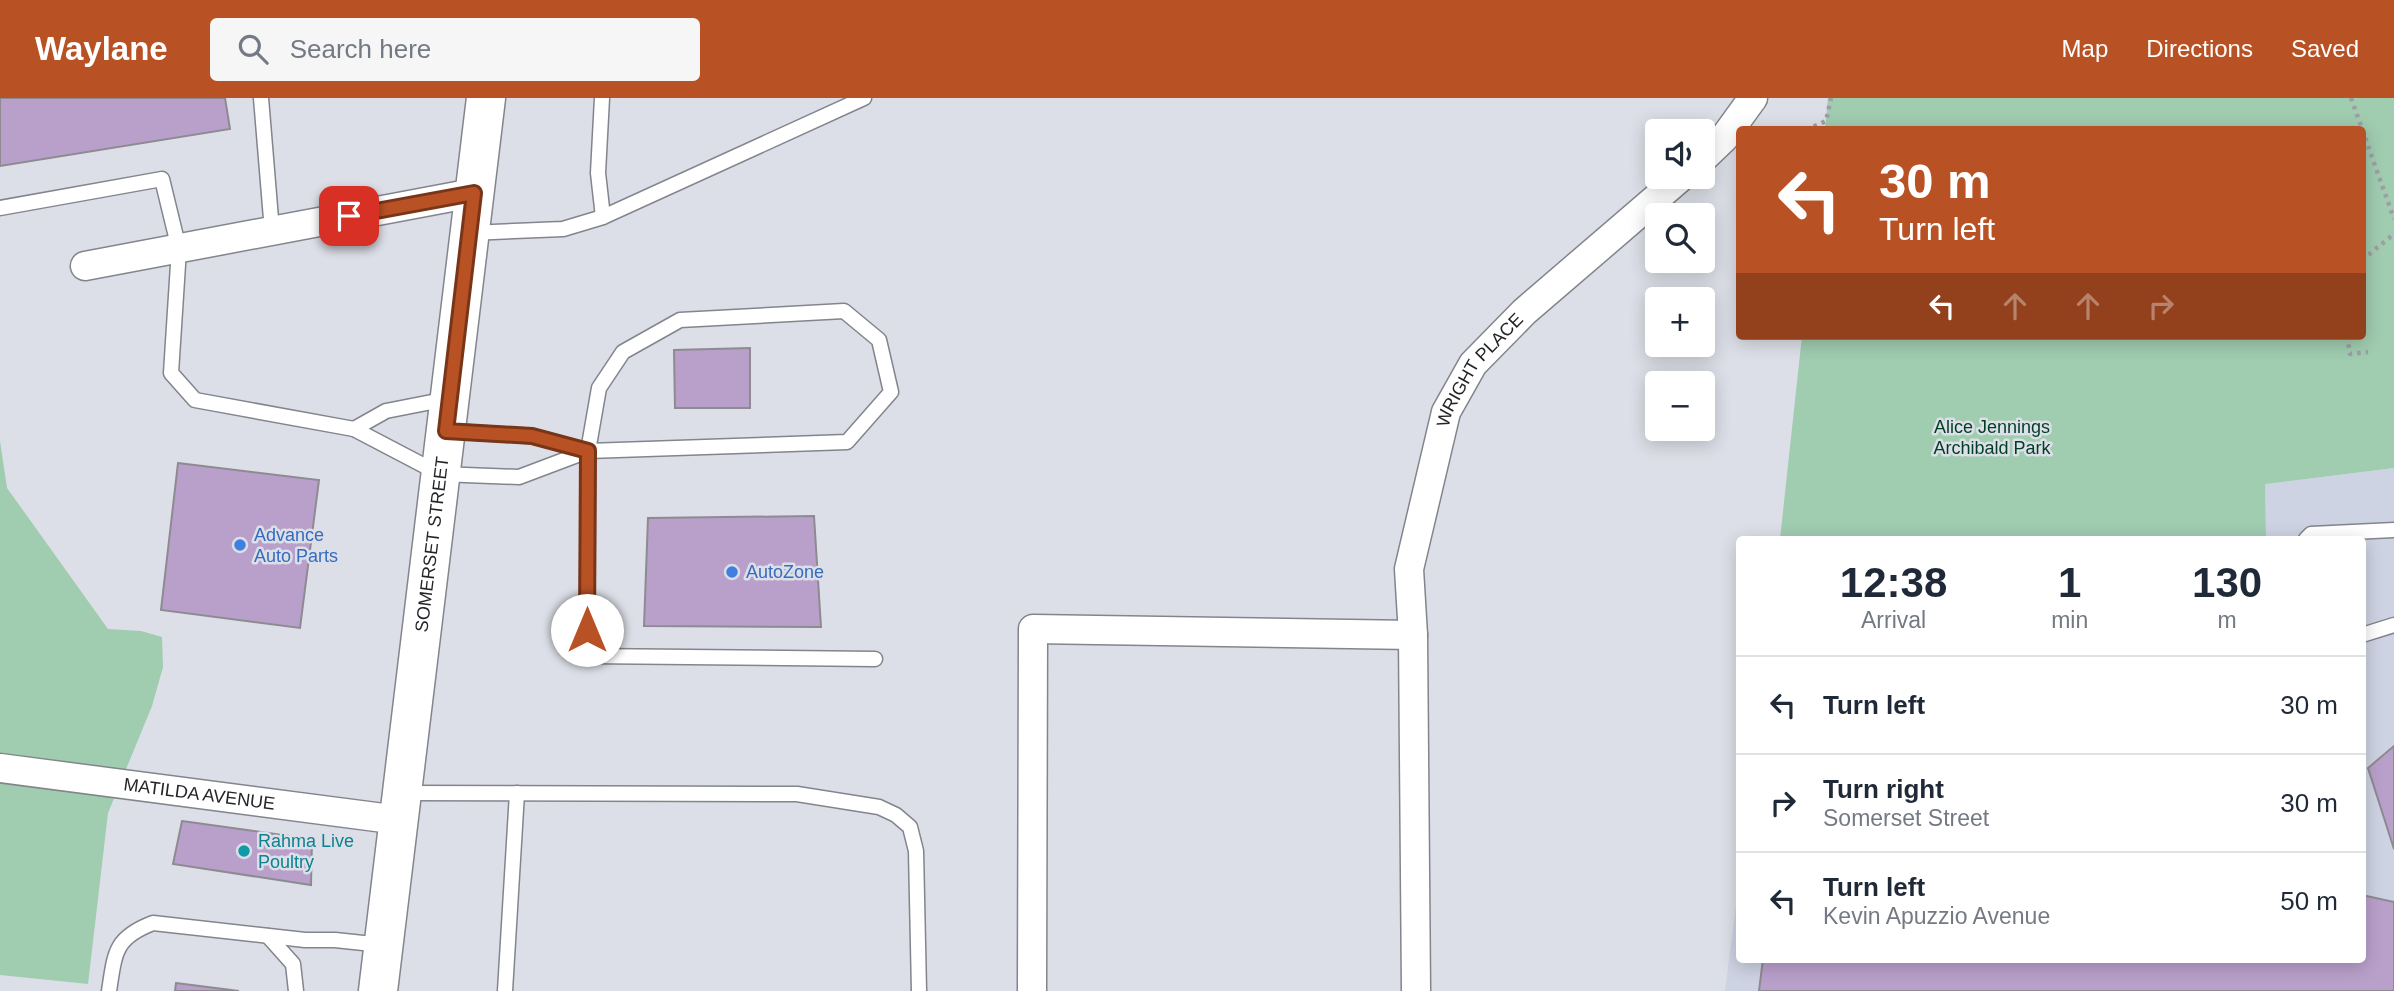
<!DOCTYPE html>
<meta charset="utf-8">
<style>
:root{--surface:#fff;--page:#f6f6f7;--text:#1f2937;--muted:#747a83;--line:#e0e1e3;--accent:#b85225}
body{margin:0;font-family:Helvetica,sans-serif;background:var(--page);color:var(--text);height:100vh;display:flex;flex-direction:column;font-size:26px;white-space:nowrap}
*{box-sizing:border-box;margin:0}
p{font-size:23px;color:var(--muted)}
.icon{flex:none;width:38px;height:38px;fill:none;stroke:currentColor;stroke-width:2;stroke-linecap:round;stroke-linejoin:round}
.map{position:relative;flex:1;overflow:hidden}
.details{position:absolute;left:1736px;top:438px;width:630px;height:427px;display:flex;flex-direction:column;background:var(--surface);border-radius:7px;box-shadow:0 4px 18px #0003}
.details>*{flex:none}
.banner{position:absolute;left:1736px;top:28px;width:630px;height:214px;border-radius:7px;box-shadow:0 4px 18px #0003;background:#b85225;color:#fff;overflow:hidden}
.controls{position:absolute;left:1645px;top:21px;display:grid;gap:14px}
.controls a{display:grid;place-items:center;width:70px;height:70px;border-radius:7px;background:var(--surface);box-shadow:0 4px 18px #0003;font-size:35px}
.pin{position:absolute;display:grid;place-items:center;width:60px;height:60px;color:#fff;margin:-30px;border-radius:14px;box-shadow:0 4px 10px #0006}
.me{position:absolute;width:77px;margin:-38px;rotate:0deg;stroke-linejoin:round;filter:drop-shadow(0 0 5px #0008)}
.turn{display:flex;align-items:center;gap:24px;height:147px;padding:0 28px;font-size:32px}
.turn .icon{width:91px;height:91px;stroke-width:2.5}
.turn b{display:block;font-size:49px;line-height:60px}
.lanes{display:flex;align-items:center;height:66px;padding:0 28px;background:#0003;justify-content:center;gap:35px;direction:ltr}
.lanes .off{opacity:.35}
.eta{display:flex;justify-content:space-evenly;align-items:center;height:119px;text-align:center}
.eta b{font-size:42px;font-weight:800;line-height:49px}
ul{padding:0;list-style:none}
li{display:flex;align-items:center;gap:21px;height:98px;padding:0 28px;border-top:2px solid var(--line)}
li div{flex:1}
li b{display:block;font-size:26px}
li em{font-style:normal}
header{display:flex;align-items:center;gap:42px;box-sizing:border-box;height:98px;padding:0 35px;background:var(--accent);color:#fff}
header strong{font-size:33px}
nav{display:flex;gap:38px;margin-inline-start:auto;font-size:24px}
.search{width:490px;height:63px;background:var(--page);display:flex;align-items:center;gap:18px;box-sizing:border-box;padding:0 24px;border-radius:7px;color:var(--muted);font-size:26px}
.map>svg:first-child{display:block}
.built{fill:#cdd3e2}
.green{fill:#a0ccb0}
.building{fill:#b9a0cb;stroke:#8e8a92;stroke-width:2}
.lines{fill:none;stroke-linecap:round;stroke-linejoin:round}
.lane-casing{stroke:#82858c;stroke-width:17}
.street-casing{stroke:#82858c;stroke-width:31}
.secondary-casing{stroke:#82858c;stroke-width:41}
.path{stroke:#9d9fa5;stroke-width:4.5;stroke-dasharray:3.5 5;stroke-linecap:butt}
.lane{stroke:#fff;stroke-width:14}
.street{stroke:#fff;stroke-width:28}
.secondary{stroke:#fff;stroke-width:38}
.route-casing{stroke:#783518;stroke-width:18}
.route{stroke:#b85225;stroke-width:12}
.shop-dot{fill:#3f7fe0;stroke:#dcdfe7;stroke-width:2.5}
.culture-dot{fill:#0f9aa8;stroke:#dcdfe7;stroke-width:2.5}
.labels{text-anchor:middle;dominant-baseline:central;stroke-width:5;stroke-linejoin:round;paint-order:stroke}
.street-label{font-size:18px;fill:#242528;stroke:#dcdfe7}
.park-label{font-size:18px;fill:#003e23;stroke:#dcdfe7}
.shop-label{font-size:18px;fill:#366cbe;stroke:#dcdfe7;text-anchor:start}
.culture-label{font-size:18px;fill:#0d838f;stroke:#dcdfe7;text-anchor:start}
</style>
<header>
<strong>Waylane</strong>
<div class="search"><svg class="icon" aria-label="search" viewBox="0 0 24 24"><circle cx="10" cy="10" r="6"/><path d="M15 15l6 6"/></svg>Search here</div>
<nav><a>Map</a><a>Directions</a><a>Saved</a></nav>
</header>
<div class="map">
<svg width="2394" height="893" viewBox="0 0 2394 893">
<rect width="100%" height="100%" fill="#dcdfe7"/>
<!-- built -->
<polygon class="built" points="2394,370 2394,893 1725,893 1739,784 1740,861 2362,861 2362,441 2266,441 2265,386"/>
<!-- green -->
<g class="green">
<polygon points="1828,0 2394,0 2394,370 2265,386 2266,441 1780,441 1802,238 2362,238 2362,32 1825,31"/>
<polygon points="0,343 7,390 108,531 141,533 162,539 163,569 152,608 108,715 88,886 0,877"/>
</g>
<!-- building -->
<g class="building">
<polygon points="0,0 225,0 230,31 0,68"/>
<polygon points="750,250 750,310 675,310 674,252"/>
<polygon points="178,365 319,382 300,530 161,512"/>
<polygon points="814,418 821,529 644,528 648,420"/>
<polygon points="2394,648 2394,751 2368,670"/>
<polygon points="182,723 312,741 311,787 173,766"/>
<polygon points="2362,797 2394,804 2394,893 1759,893 1763,861 2362,861"/>
<polygon points="176,885 239,893 175,893"/>
</g>
<g class="lines">
<defs>
<g id="lane">
<polyline points="261,0 272,133"/>
<polyline points="602,0 598,75 603,119"/>
<polyline points="0,110 162,81 179,151 171,275 195,302 354,331"/>
<polyline points="470,135 563,131 603,119 864,0"/>
<polyline points="447,301 386,313 354,331 440,376 519,379 588,353"/>
<polyline points="447,333 532,338 588,353 847,344 891,294 879,242 844,213 680,222 623,254 599,290 588,353 587,558 875,561"/>
<polyline points="2306,441 2311,436 2394,432"/>
<polyline points="2362,537 2394,527"/>
<polyline points="404,695 797,696 879,709 896,717 910,729 916,753 919,893"/>
<polyline points="268,838 293,866 296,893"/>
<path d="M109 893C115 855 114 840 153 825L305 842H335L382 847"/>
<polyline points="505,893 517,695"/>
</g>
<g id="street">
<polyline points="1703,60 1724,40 1753,0"/>
<polyline points="85,168 473,95"/>
<path id="s1" d="M0 670 399 722"/>
<polyline points="1032,893 1033,531 1413,537"/>
<path id="s2" d="M1416 893 1413 537 1409 471 1446 314 1473 266 1524 214 1681 79"/>
</g>
<g id="secondary">
<path id="s3" d="M378 893 486 0"/>
</g>
</defs>
<!-- lane casing -->
<use href="#lane" class="lane-casing"/>
<!-- street casing -->
<use href="#street" class="street-casing"/>
<!-- secondary casing -->
<use href="#secondary" class="secondary-casing"/>
<!-- path -->
<g class="path">
<polyline points="2351,0 2394,121"/>
<polyline points="1806,32 1826,23 1831,0"/>
<polyline points="2362,162 2394,136"/>
<polyline points="2347,238 2350,256 2368,254"/>
</g>
<!-- lane -->
<use href="#lane" class="lane"/>
<!-- street -->
<use href="#street" class="street"/>
<!-- secondary -->
<use href="#secondary" class="secondary"/>
</g>
<g class="lines">
<defs>
<polyline id="route" points="349,118 474,95 446,333 532,338 588,353 587,532"/>
</defs>
<!-- route casing -->
<use href="#route" class="route-casing"/>
<!-- route -->
<use href="#route" class="route"/>
</g>
<!-- markers -->
<g class="shop-dot">
<circle cx="240" cy="447" r="7"/>
<circle cx="732" cy="474" r="7"/>
</g>
<circle class="culture-dot" cx="244" cy="753" r="7"/>
<g class="labels">
<!-- street labels -->
<g class="street-label">
<text stroke="none"><textPath href="#s2" startOffset="637">WRIGHT PLACE</textPath></text>
<text stroke="none"><textPath href="#s3" startOffset="450">SOMERSET STREET</textPath></text>
<text stroke="none"><textPath href="#s1" startOffset="201">MATILDA AVENUE</textPath></text>
</g>
<!-- park labels -->
<g class="park-label">
<text x="1992" y="329">Alice Jennings<tspan x="1992" dy="21">Archibald Park</tspan></text>
</g>
<!-- shop labels -->
<g class="shop-label">
<text x="254" y="437">Advance<tspan x="254" dy="21">Auto Parts</tspan></text>
<text x="746" y="474">AutoZone</text>
</g>
<!-- culture labels -->
<g class="culture-label">
<text x="258" y="743">Rahma Live<tspan x="258" dy="21">Poultry</tspan></text>
</g>
</g>
</svg>
<div class="controls">
<a><svg class="icon" aria-label="sound" viewBox="0 0 24 24"><path d="M4 9h4l5-4v14l-5-4H4zM17 9q2 3 0 6"/></svg></a>
<a><svg class="icon" aria-label="search" viewBox="0 0 24 24"><circle cx="10" cy="10" r="6"/><path d="M15 15l6 6"/></svg></a>
<a>+</a>
<a>−</a>
</div>
<div class="pin" style="left:349px;top:118px;background:#d93025"><svg class="icon" aria-label="arrive" viewBox="0 0 24 24"><path d="M6 21V4h12l-3 4 3 4H6"/></svg></div>
<svg class="me" style="left:587px;top:532px" viewBox="-20 -20 40 40"><circle r="19" fill="#fff"/><path d="M0-13L10 11 0 6-10 11z" fill="#b85225"/></svg>
<div class="banner">
<div class="turn"><svg class="icon" aria-label="left" viewBox="0 0 24 24"><path d="M17 20v-9H6M10 6l-5 5 5 5"/></svg><div><b>30 m</b>Turn left</div></div>
<div class="lanes"><svg class="icon" aria-label="left" viewBox="0 0 24 24"><path d="M17 20v-9H6M10 6l-5 5 5 5"/></svg><svg class="icon off" aria-label="ahead" viewBox="0 0 24 24"><path d="M12 20V5M6 11l6-6 6 6"/></svg><svg class="icon off" aria-label="ahead" viewBox="0 0 24 24"><path d="M12 20V5M6 11l6-6 6 6"/></svg><svg class="icon off" aria-label="right" viewBox="0 0 24 24"><path d="M7 20v-9h11M14 6l5 5-5 5"/></svg></div>
</div>
<section class="details">
<div class="eta">
<div><b>12:38</b><p>Arrival</p></div>
<div><b>1</b><p>min</p></div>
<div><b>130</b><p>m</p></div>
</div>
<ul>
<li><svg class="icon" aria-label="left" viewBox="0 0 24 24"><path d="M17 20v-9H6M10 6l-5 5 5 5"/></svg><div><b>Turn left</b></div><em>30 m</em></li>
<li><svg class="icon" aria-label="right" viewBox="0 0 24 24"><path d="M7 20v-9h11M14 6l5 5-5 5"/></svg><div><b>Turn right</b><p>Somerset Street</p></div><em>30 m</em></li>
<li><svg class="icon" aria-label="left" viewBox="0 0 24 24"><path d="M17 20v-9H6M10 6l-5 5 5 5"/></svg><div><b>Turn left</b><p>Kevin Apuzzio Avenue</p></div><em>50 m</em></li>
</ul>
</section>
</div>
